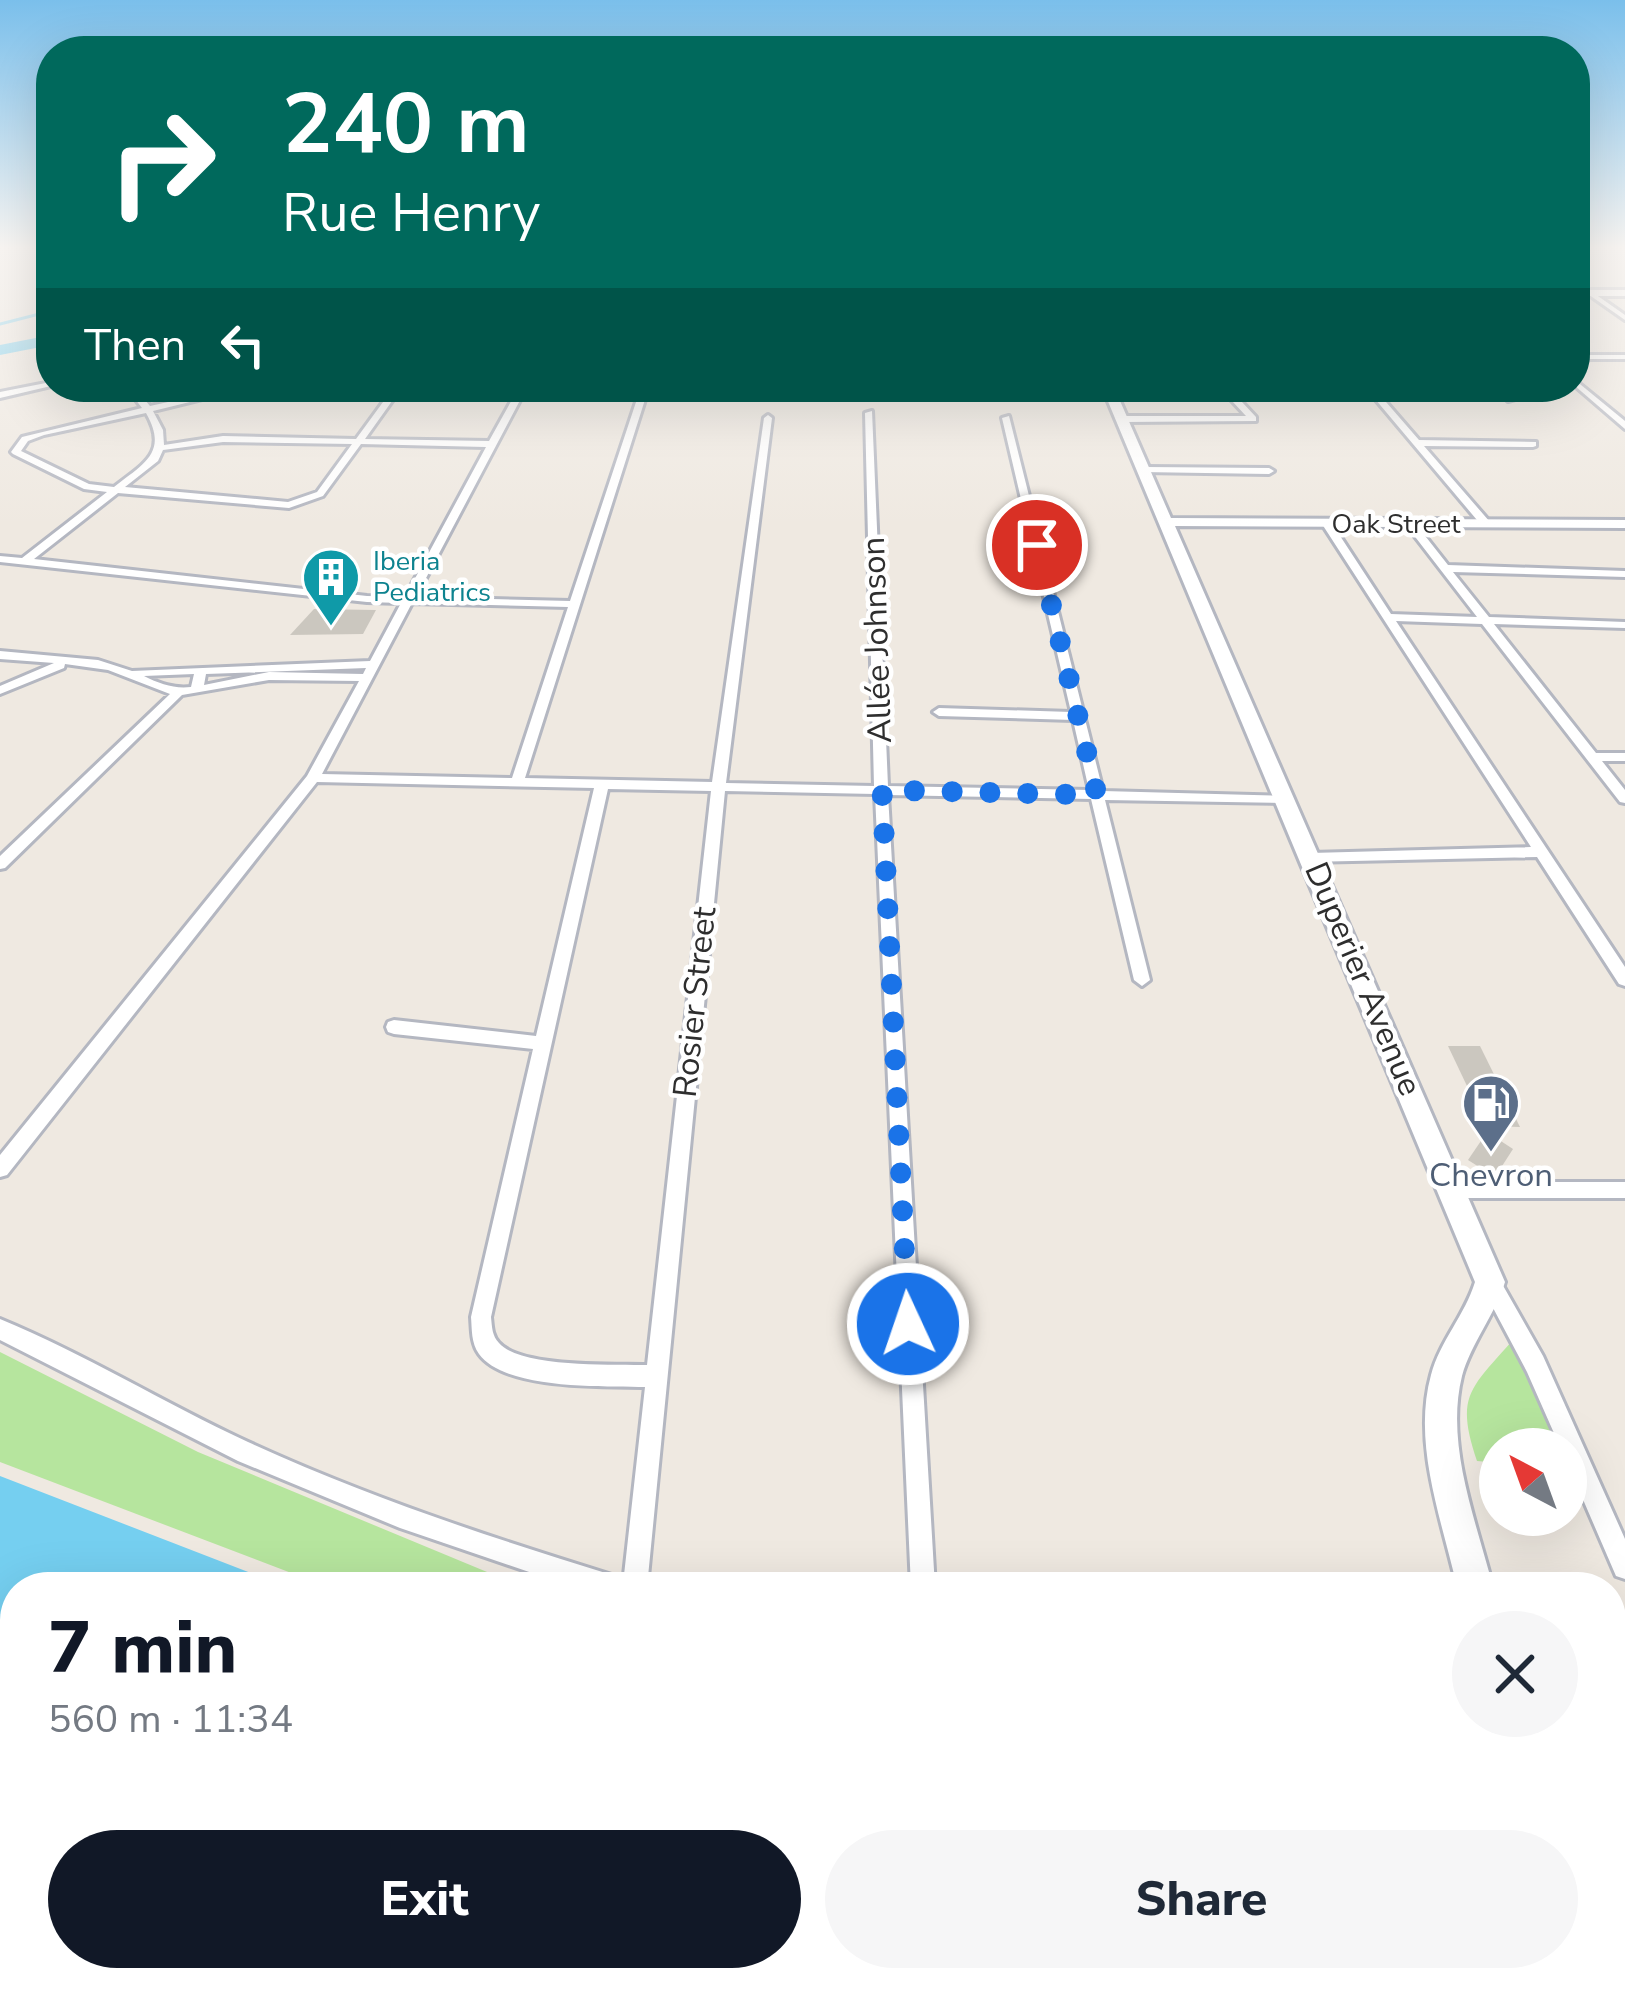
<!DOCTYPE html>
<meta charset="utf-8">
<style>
:root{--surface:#fff;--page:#f6f6f7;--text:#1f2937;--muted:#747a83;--accent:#111827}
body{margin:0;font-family:"Nunito Sans",sans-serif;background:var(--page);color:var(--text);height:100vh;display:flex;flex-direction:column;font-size:45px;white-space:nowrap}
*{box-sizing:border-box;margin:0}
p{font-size:39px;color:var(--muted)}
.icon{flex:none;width:66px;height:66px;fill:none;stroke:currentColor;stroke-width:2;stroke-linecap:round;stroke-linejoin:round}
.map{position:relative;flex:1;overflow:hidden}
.sheet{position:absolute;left:0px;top:1572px;width:1626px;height:420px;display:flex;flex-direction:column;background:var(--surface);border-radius:48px 48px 0 0;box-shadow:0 12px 48px #0002}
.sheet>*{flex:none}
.top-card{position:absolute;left:36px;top:36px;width:1554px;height:366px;border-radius:48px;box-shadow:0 12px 48px #0002;background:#00695c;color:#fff;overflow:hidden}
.needle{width:78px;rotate:319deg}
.buttons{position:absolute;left:1479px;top:1428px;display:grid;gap:24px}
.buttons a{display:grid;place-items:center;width:108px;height:108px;border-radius:50%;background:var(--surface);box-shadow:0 12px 48px #0002;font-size:60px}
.pin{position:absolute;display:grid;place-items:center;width:102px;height:102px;color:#fff;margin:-51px;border:6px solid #fff;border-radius:50%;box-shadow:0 3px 12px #0007}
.me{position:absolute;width:132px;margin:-66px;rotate:357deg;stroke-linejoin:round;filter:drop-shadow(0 0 9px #0008)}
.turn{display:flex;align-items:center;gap:42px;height:252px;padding:0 48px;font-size:54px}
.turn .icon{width:156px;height:156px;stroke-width:2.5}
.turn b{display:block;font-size:84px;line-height:102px}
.then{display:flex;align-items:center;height:114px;padding:0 48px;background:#0003;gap:24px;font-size:45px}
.round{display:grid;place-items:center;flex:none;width:126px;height:126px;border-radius:63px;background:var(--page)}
.head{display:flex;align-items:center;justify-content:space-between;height:204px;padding:0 48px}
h1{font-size:72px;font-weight:800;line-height:90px;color:var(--accent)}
.action{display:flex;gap:24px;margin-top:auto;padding:24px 48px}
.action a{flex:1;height:138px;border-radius:72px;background:var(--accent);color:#fff;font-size:48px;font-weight:800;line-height:138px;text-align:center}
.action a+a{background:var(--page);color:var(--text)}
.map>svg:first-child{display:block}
.green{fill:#b6e59e}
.water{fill:#75cff0}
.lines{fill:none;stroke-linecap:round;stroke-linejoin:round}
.stream{stroke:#75cff0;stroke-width:3}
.river{fill:#75cff0;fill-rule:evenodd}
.building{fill:#cbc7bf}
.minor-casing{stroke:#b4b7c1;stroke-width:6}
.tertiary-casing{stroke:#b4b7c1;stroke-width:6}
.secondary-casing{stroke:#b4b7c1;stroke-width:6}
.minor{fill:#fff;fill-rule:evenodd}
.tertiary{fill:#fff;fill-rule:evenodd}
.secondary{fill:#fff;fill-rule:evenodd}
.route{stroke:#1a73e8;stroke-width:21;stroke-dasharray:0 37.8}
.labels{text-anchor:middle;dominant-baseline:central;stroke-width:9;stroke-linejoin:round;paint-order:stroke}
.far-street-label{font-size:27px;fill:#2e2e2e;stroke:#fff}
.far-culture-label{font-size:27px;fill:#0d838f;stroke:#fff;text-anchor:start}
.street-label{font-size:33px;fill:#2e2e2e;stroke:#fff}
.service-label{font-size:33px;fill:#4e5e75;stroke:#fff}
</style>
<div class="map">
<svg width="1625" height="1992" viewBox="0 0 1625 1992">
<rect width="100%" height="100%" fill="#efe9e1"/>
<!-- green -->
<g class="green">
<path d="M1512 1341 1563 1449H1500V1463L1477 1461C1455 1396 1470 1389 1512 1341Z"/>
<polygon points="0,1352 198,1452 523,1587 328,1587 0,1462"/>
<polygon points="1611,1695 1625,1695 1625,1861 1611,1860"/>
<polygon points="0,1799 15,1800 15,1919 0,1949"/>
<polygon points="248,1977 376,1977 371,1992 243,1992"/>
</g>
<!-- water -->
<g class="water">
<polygon points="0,1476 287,1587 15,1587 15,1713 0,1707"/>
<polygon points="1611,1860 1625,1861 1625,1992 900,1992 843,1977 1611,1977"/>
</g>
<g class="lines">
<!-- stream -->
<polyline class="stream" points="0,324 51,311"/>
<!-- river -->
<polygon class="river" points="51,335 51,345 0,355 0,345"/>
</g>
<!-- building -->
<g class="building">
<polygon points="314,609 376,610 363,634 290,635"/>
<polygon points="1448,1046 1480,1046 1520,1127 1486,1126"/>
<polygon points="1487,1132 1513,1149 1495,1177 1468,1160"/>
</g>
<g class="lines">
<defs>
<g id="minor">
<polygon points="1575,280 1625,315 1625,320 1575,285"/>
<rect x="1575" y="355" width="50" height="4"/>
<polygon points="1575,380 1625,421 1625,429 1575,386"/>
<polygon points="51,382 51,386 0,398 0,392"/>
<path d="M126 387H134L150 406 236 387H251L153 411 163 430 164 445 223 436 356 439 394 387H402L365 439 489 441 519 387H527L416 597 570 601 641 387H649L525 778 712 782 764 418 768 415 772 418 726 783 874 786 865 413 872 411 888 786 1089 790 1073 720 939 716 933 712 939 708 1071 712 1002 418 1009 416 1103 791 1291 796 1293 799 1286 803 1105 800 1150 980 1142 986 1134 980 1091 799 888 795 935 1587H911L875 794 725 791 647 1587H573L400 1528 238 1461 0 1340V1319C85 1354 164 1403 248 1442 365 1496 489 1537 612 1575L621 1578 623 1584 645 1387C604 1386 505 1390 479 1354 471 1343 472 1329 471 1317L533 1049 394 1034 388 1032 386 1027 388 1022 394 1020 536 1036 594 788 317 782 7 1175 0 1177V1155L307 776 359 681 269 680 182 695 5 868 0 869V856L170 694 108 670 65 664 64 668 0 694V686L54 663 0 659V651L98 660 132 671 370 661 401 603 367 602 0 562V556L22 558 107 492 84 489 13 454 11 452 22 437 142 408ZM146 413C169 453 143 464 114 487L89 484 21 451 28 441 44 435ZM223 442 352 444 317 492 288 502 125 487 158 461 163 450ZM361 444 486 447 405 597 367 596 34 559 118 493 289 508 323 496ZM412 603 568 607 512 778 322 774ZM366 668 363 674 269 672 204 685 206 674ZM194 674 191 687C174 689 160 684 144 676ZM608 789 711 791 647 1365C614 1364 521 1368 499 1343 492 1336 492 1327 491 1317Z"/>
<polygon points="1219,387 1228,387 1256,417 1256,421 1123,422 1119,419 1123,416 1246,416"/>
<polygon points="1365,387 1373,387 1419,440 1536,442 1536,446 1533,447 1424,446 1490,522 1490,526 1482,526"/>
<polygon points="1496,387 1505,387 1515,399 1508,401"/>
<polygon points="1145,467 1269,468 1274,471 1269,474 1142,472 1140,470"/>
<polygon points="1327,521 1331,522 1391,614 1477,617 1406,525 1411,522 1415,523 1448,565 1625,571 1625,577 1453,572 1489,617 1625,622 1625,628 1494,624 1596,753 1625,753 1625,761 1602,761 1625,790 1625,803 1620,802 1482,624 1396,621 1625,967 1625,986 1619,984 1537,857 1306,862 1304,858 1311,853 1531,847 1322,524"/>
<polygon points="1454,1182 1625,1182 1625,1198 1454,1198 1447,1196 1444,1190 1447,1184"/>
<polygon points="1490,1272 1497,1275 1543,1356 1625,1539 1625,1579 1616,1576 1566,1460 1566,1449 1561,1449 1527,1372 1483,1289 1480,1282 1483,1275"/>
<polygon points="15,1746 15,1772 0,1775 0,1749"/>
<polygon points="204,1977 234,1977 229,1992 199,1992"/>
<polygon points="519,1977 581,1977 592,1981 596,1992 534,1992 523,1988"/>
</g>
<rect id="tertiary" x="1575" y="290" width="50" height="6"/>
<g id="secondary">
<path d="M1102 387H1114L1171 518 1625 520V528L1175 526 1505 1282C1495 1315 1471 1343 1462 1376 1445 1445 1476 1520 1493 1587H1457C1442 1520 1412 1444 1431 1375 1440 1341 1465 1315 1475 1282Z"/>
<polygon points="1544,1977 1588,1977 1591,1992 1547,1992"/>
</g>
</defs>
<!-- minor casing -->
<use href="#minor" class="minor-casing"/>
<!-- tertiary casing -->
<use href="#tertiary" class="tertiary-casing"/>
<!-- secondary casing -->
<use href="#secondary" class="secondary-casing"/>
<!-- minor -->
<use href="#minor" class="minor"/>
<!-- tertiary -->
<use href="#tertiary" class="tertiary"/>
<!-- secondary -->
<use href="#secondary" class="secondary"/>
</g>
<!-- sky -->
<linearGradient id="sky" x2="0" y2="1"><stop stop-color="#7abfeb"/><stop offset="0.47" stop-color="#f8f5f2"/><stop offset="1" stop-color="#f8f5f2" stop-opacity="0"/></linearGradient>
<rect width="1625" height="526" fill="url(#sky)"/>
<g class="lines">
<!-- route -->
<polyline class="route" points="908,1324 882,790 1097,795 1037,545"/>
</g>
<!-- icons -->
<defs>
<symbol id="building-pin" viewBox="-11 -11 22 30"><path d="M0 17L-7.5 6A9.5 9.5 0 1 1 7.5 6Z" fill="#0f9aa8" stroke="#fff"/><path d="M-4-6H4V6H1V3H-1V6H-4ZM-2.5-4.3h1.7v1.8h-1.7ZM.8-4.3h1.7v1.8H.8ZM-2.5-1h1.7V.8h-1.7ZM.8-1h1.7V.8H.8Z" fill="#fff"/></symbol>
<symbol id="fuel-pin" viewBox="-11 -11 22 30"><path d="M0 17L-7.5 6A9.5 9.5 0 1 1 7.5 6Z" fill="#5c6f8a" stroke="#fff"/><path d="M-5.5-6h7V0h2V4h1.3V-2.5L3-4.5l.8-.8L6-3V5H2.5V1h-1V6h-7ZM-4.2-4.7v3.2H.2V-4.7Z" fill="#fff"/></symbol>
</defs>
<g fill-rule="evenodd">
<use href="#building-pin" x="298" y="544" width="66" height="90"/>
<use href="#fuel-pin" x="1458" y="1070" width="66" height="90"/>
</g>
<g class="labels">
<!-- far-street labels -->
<g class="far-street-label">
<text x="1396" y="524">Oak Street</text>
</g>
<!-- far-culture labels -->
<g class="far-culture-label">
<text x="373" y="561">Iberia<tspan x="373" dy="31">Pediatrics</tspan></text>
</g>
<!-- street labels -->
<g class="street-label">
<text transform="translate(877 640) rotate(-92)">Allée Johnson</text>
<text transform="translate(1363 979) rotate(67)">Duperier Avenue</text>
<text transform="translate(695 1002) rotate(-84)">Rosier Street</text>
</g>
<!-- service labels -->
<g class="service-label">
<text x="1491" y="1175">Chevron</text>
</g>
</g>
</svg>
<div class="buttons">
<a><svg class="needle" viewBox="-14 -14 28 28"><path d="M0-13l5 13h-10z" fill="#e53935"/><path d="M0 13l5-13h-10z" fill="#747a83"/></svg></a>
</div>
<div class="pin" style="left:1037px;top:545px;background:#d93025"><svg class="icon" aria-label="arrive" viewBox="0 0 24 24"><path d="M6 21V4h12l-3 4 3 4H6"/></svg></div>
<svg class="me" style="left:908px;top:1324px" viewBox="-20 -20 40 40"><circle r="17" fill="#1a73e8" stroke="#fff" stroke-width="3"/><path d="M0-11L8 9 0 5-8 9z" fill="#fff"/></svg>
<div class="top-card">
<div class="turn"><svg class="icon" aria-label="right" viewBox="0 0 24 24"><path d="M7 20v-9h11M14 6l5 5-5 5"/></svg><div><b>240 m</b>Rue Henry</div></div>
<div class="then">Then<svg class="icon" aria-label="left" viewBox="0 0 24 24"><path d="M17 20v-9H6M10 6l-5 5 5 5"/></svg></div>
</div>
<section class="sheet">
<div class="head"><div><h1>7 min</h1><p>560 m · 11:34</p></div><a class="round"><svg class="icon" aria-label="close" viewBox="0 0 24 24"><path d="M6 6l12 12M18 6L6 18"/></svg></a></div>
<div class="action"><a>Exit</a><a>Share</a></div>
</section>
</div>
